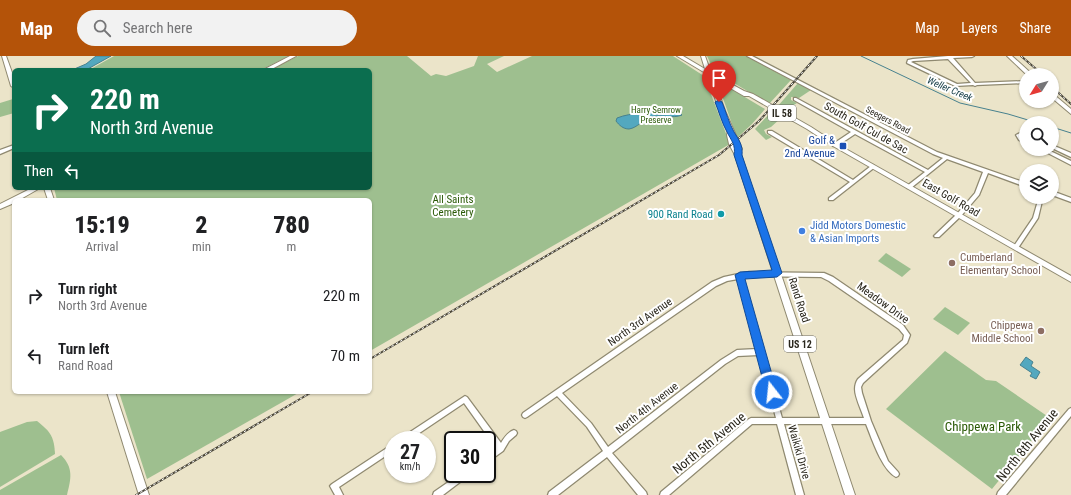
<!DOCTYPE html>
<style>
:root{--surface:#fff;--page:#f2f2f2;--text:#202124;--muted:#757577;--accent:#b45309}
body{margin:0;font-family:"Roboto Condensed",sans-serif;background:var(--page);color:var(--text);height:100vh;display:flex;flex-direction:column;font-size:15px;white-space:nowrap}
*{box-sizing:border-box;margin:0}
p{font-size:13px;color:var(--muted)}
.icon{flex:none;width:22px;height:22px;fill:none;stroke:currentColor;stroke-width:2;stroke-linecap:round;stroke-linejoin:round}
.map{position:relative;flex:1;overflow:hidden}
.sheet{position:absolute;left:12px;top:142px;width:360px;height:196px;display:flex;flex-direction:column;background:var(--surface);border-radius:6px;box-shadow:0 1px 3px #0004}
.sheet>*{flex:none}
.guide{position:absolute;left:12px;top:12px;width:360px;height:122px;border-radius:6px;box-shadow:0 1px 3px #0004;background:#0b6e4f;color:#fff;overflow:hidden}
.needle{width:26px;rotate:233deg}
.controls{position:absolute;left:1019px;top:12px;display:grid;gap:8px}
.controls a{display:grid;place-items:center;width:40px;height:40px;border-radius:50%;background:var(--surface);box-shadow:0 1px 3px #0004;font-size:20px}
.speed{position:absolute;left:384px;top:375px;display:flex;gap:8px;font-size:20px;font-weight:700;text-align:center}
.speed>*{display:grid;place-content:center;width:52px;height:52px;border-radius:50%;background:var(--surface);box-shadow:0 1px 3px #0004;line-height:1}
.speed small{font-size:10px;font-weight:400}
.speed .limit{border:2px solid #111;border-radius:6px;background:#fff;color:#111}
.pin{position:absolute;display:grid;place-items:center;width:34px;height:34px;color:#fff;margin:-41px -17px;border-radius:50% 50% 50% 0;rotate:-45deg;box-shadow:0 0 4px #0007}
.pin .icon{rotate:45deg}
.me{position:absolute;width:44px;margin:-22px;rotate:344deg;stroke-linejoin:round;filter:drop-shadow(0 0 3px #0008)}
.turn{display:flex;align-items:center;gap:14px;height:84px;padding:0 12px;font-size:18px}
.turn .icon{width:52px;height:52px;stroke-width:2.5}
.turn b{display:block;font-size:28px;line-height:34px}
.then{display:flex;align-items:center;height:38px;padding:0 12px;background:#0003;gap:8px;font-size:15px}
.eta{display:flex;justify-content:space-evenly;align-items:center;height:68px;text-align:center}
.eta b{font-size:24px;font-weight:800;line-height:28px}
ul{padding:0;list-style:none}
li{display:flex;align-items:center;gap:12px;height:60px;padding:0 12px}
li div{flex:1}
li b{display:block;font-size:15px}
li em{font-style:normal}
header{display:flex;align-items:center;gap:24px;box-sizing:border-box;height:56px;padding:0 20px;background:var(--accent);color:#fff}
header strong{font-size:19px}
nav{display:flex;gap:22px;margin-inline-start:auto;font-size:14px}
.search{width:280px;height:36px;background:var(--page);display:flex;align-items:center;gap:10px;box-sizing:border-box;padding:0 14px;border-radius:22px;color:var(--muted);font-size:15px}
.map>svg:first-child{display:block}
.green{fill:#9ebf8f}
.water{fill:#53a8bf;stroke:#47818e}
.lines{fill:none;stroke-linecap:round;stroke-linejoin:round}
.stream{stroke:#47818e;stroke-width:1}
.minor-casing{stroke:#8f8970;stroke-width:2.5}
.major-casing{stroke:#8f8970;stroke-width:2}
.minor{fill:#fff;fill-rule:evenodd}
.major{fill:#fff;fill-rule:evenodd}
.rail-casing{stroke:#4a4639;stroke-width:2}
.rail{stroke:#fff;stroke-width:1;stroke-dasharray:2.5;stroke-linecap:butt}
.route{fill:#1a73e8;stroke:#114b97}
.transit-dot{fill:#1a4fb4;stroke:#fff;stroke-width:1.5}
.culture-dot{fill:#0f9aa8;stroke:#fff;stroke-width:1.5}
.shop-dot{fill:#3f7fe0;stroke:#fff;stroke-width:1.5}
.education-dot{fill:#8d6e63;stroke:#fff;stroke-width:1.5}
.labels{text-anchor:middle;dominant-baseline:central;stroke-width:4;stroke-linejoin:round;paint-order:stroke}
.far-park-label{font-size:9px;fill:#2b5a07;stroke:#fff}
.far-street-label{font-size:9px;fill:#2a271d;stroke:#fff}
.far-water-label{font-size:10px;font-style:italic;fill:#133b45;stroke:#fff}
.shield{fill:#fff;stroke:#6a6861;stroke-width:1}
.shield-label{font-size:10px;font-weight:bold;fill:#2a271d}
.street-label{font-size:11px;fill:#2a271d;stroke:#fff}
.transit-label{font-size:11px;fill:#164399;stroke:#fff;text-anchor:end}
.park-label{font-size:11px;fill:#2b5a07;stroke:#fff}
.culture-label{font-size:11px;fill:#0d838f;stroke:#fff;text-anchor:end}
.shop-label{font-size:11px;fill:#366cbe;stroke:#fff;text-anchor:start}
.education-label{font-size:11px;fill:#785e54;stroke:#fff;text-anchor:start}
.near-park-label{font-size:13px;fill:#2b5a07;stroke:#fff}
.near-street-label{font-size:13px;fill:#2a271d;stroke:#fff}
</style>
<header>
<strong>Map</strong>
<div class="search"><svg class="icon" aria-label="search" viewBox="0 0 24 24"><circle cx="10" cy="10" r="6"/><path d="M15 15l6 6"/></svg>Search here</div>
<nav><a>Map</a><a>Layers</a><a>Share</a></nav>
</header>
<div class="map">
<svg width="1071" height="439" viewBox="0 0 1071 439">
<rect width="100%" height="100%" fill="#ebe4c9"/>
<!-- green -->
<g class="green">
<polygon points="114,0 288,0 261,14 89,14"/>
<polygon points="298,0 407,0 431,20 436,18 446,20 474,10 478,0 504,0 487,8 497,16 532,0 673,0 704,20 730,88 370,295 370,144 57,144 54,132 370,132 370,14 271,14"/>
<polygon points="707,0 746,0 791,24 769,48 717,17 713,13"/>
<polygon points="798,27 811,34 799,42 791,41 791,44 797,47 783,56 777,51"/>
<polygon points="721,30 728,31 765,53 752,68 737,82 720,34"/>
<polygon points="13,43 14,45 14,57 0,61 0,47"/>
<polygon points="771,56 781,62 771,71 764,74 766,78 772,81 766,84 755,73"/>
<polygon points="886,197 911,213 902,221 878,205"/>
<polygon points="945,251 970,267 958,279 933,263"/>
<polygon points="945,295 986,324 996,325 1050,362 992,433 886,353"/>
<polygon points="119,336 300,336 147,423"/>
<path d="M37 365C51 376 54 381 55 398L0 431V376L27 366Z"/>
<path d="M61 399C74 412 71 423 67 439H0V434Z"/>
</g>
<!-- water -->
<g class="water">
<polygon points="96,0 111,0 86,14 72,14 86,8"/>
<path d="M663 54 676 55 682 59C673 63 661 58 651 61 644 63 637 72 629 73 623 73 619 69 616 65L617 62C632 56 648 58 663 54Z"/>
<polygon points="1026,301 1033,306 1031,310 1040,316 1036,323 1030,320 1032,317 1020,309"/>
</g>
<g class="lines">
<!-- stream -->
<g class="stream">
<polyline points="861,0 960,47 1008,58 1038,67"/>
<polyline points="1052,71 1071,77"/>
</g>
<defs>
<g id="minor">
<polygon points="747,0 752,0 937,96 1026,127 1026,131 988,117 979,139 961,160 939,181 935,181 934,180 935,179 957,158 975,137 983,116 947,103 911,132 907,132 907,130 925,116 855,78 837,90 833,90 833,88 851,76 794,44 794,42 796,42 928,114 943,102 933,98"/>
<path d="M948 0H974L972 1 953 2 975 27 1026 25V27L977 29 975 30 973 29 955 30 907 7 908 4 913 3ZM948 3 971 27 957 28 911 6 913 5Z"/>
<polygon points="768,75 772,75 853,124 871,110 873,109 875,111 833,144 829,144 829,142 850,126 768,77"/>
<polygon points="1022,76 1026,77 1026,79 1021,79 1023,82 1026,83 1026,86 1019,84 1016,79"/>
<polygon points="14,89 14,92 0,98 0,94"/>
<polygon points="1052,89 1071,97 1071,101 1052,92"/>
<polygon points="1040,93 1046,93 1071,105 1071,109"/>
<polygon points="1052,135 1071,142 1071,146 1052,139"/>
<polygon points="1039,141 1043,141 1038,162 1018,192 1014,192 1013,191 1014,190 1033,162"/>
<path d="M749 216 824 217 833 221 903 269 910 279 907 287 863 327 861 331 862 337 871 365 888 405 898 416 899 418 898 420 896 421C882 414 872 383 866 368H784L804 439H796L777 368H752L669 439H660L661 436 749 363 751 362H776L759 299 738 300 725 308 612 397 646 436 647 439H638L607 401 558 439H548L549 436 603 395 587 371 557 340 527 361 525 362 523 361 522 359 523 357 712 226 724 221 738 218 740 217H742ZM749 220 821 221 829 225 899 273 904 279 903 284 858 323C856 326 855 329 855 333 855 341 861 353 864 362H782L743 221ZM738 223 757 293 737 294 721 304 608 391 591 367 562 337 716 230 727 225Z"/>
<path d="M465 340 467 341 501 387C504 382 508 376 514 374L516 375 517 377 516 379 509 385 503 395 489 405 487 406V399L496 392 464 347 409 384H400L401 382Z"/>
<polygon points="1071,352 1071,360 1006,439 997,439 998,436 1069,353"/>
<polygon points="393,388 393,395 339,431 343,439 335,439 330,430 332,428"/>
<polygon points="460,418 469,418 468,420 443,439 433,439 434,436"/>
</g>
<g id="major">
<polygon points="2,0 6,0 14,22 14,32 11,30"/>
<polygon points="290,0 296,0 270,14 263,14"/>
<polygon points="677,0 683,0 705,13 701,0 705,0 711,17 744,35 753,38 811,71 837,88 1071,220 1071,226 833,90 807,73 749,40 744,40 713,22 726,57 742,93 741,94 738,95 741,99 855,439 845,439 735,99 729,88 727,79 728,75 720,57 707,18"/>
<polygon points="1007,0 1012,0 1033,19 1027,19"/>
<polygon points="1052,37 1071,53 1071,58 1052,42"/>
<polygon points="32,132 40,132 19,144 14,144 14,147 0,153 0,148"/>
<polygon points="44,132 50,132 54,144 48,144"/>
<polygon points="107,336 115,336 149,439 139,439"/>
</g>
</defs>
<!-- minor casing -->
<use href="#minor" class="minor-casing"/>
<!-- major casing -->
<use href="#major" class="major-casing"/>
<!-- minor -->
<use href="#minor" class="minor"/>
<!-- major -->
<use href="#major" class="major"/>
<defs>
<g id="rail">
<polyline points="1021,0 1043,19"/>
<polyline points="1052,31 1071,48"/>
<polyline points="370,303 719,99 759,65 817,0"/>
<polyline points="136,439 312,336"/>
</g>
</defs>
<!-- rail casing -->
<use href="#rail" class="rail-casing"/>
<!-- rail -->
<use href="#rail" class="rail"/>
</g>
<!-- route -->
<path class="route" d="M719 44 722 46C726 56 729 67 734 76 739 84 743 89 742 99L782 217 777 221 745 223 777 336 775 340 772 341 768 340 766 336 735 219 740 216 772 214 734 99C736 89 731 84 727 76 722 67 719 56 715 46Z"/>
<!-- markers -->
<rect class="transit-dot" x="839" y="86" width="8" height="8" rx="2"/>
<circle class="culture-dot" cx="721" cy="158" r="4"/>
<circle class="shop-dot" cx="802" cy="175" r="4"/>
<g class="education-dot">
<circle cx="952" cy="207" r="4"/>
<circle cx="1041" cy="275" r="4"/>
</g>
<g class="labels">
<!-- far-park labels -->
<g class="far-park-label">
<text x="656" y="54">Harry Semrow<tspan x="656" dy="10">Preserve</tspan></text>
</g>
<!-- far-street labels -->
<g class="far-street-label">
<text transform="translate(888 64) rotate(28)">Seegers Road</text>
</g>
<!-- far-water labels -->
<g class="far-water-label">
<text transform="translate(950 33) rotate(23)">Weller Creek</text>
</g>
<!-- shield labels -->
<g class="shield">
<rect x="768" y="49" width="28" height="16" rx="3"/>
<rect x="784" y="280" width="32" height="16" rx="3"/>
</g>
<g class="shield-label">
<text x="782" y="57">IL 58</text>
<text x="800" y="288">US 12</text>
</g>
<!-- street labels -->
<g class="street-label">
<text transform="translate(866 72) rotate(29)">South Golf Cul de Sac</text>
<text transform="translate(951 142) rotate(30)">East Golf Road</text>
<text transform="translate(799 244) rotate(72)">Rand Road</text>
<text transform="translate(883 247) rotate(36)">Meadow Drive</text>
<text transform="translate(640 266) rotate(-35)">North 3rd Avenue</text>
<text transform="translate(647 352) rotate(-38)">North 4th Avenue</text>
<text transform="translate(799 396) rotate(74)">Waikiki Drive</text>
</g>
<!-- transit labels -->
<g class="transit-label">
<text x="835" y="84">Golf &amp;<tspan x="835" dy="13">2nd Avenue</tspan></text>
</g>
<!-- park labels -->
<g class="park-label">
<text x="453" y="143">All Saints<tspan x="453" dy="13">Cemetery</tspan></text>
</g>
<!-- culture labels -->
<g class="culture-label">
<text x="713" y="158">900 Rand Road</text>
</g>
<!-- shop labels -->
<g class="shop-label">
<text x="810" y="169">Jidd Motors Domestic<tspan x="810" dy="13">&amp; Asian Imports</tspan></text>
</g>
<!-- education labels -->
<g class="education-label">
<text x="960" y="201">Cumberland<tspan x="960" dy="13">Elementary School</tspan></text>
<text x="1033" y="269" text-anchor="end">Chippewa<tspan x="1033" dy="13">Middle School</tspan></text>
</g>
<!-- near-park labels -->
<g class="near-park-label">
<text x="983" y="370">Chippewa Park</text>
</g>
<!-- near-street labels -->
<g class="near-street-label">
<text transform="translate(709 387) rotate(-39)">North 5th Avenue</text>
<text transform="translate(1027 389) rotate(-51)">North 8th Avenue</text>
</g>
</g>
</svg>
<div class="controls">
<a><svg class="needle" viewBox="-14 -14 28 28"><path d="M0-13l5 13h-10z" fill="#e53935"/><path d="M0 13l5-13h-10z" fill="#757577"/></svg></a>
<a><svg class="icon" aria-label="search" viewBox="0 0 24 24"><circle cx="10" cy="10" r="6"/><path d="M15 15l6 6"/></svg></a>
<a><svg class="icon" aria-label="layers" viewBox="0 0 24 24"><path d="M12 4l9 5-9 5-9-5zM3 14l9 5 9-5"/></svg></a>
</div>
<div class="speed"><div>27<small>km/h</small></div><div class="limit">30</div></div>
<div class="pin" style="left:719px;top:46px;background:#d93025"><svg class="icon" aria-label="arrive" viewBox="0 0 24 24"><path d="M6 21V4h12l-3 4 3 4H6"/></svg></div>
<svg class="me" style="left:772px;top:336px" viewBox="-20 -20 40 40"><circle r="17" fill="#1a73e8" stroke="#fff" stroke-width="3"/><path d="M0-11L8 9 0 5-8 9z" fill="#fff"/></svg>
<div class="guide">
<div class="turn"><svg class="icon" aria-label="right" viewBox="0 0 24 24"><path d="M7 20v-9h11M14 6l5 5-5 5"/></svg><div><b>220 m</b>North 3rd Avenue</div></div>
<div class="then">Then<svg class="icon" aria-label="left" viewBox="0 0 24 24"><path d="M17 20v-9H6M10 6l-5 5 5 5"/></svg></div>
</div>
<section class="sheet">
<div class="eta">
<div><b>15:19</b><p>Arrival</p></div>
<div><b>2</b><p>min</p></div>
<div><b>780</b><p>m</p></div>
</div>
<ul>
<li><svg class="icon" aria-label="right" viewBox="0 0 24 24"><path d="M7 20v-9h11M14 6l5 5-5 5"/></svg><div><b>Turn right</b><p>North 3rd Avenue</p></div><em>220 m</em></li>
<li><svg class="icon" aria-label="left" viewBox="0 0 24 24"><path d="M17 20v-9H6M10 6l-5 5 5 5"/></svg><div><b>Turn left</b><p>Rand Road</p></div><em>70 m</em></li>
</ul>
</section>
</div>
